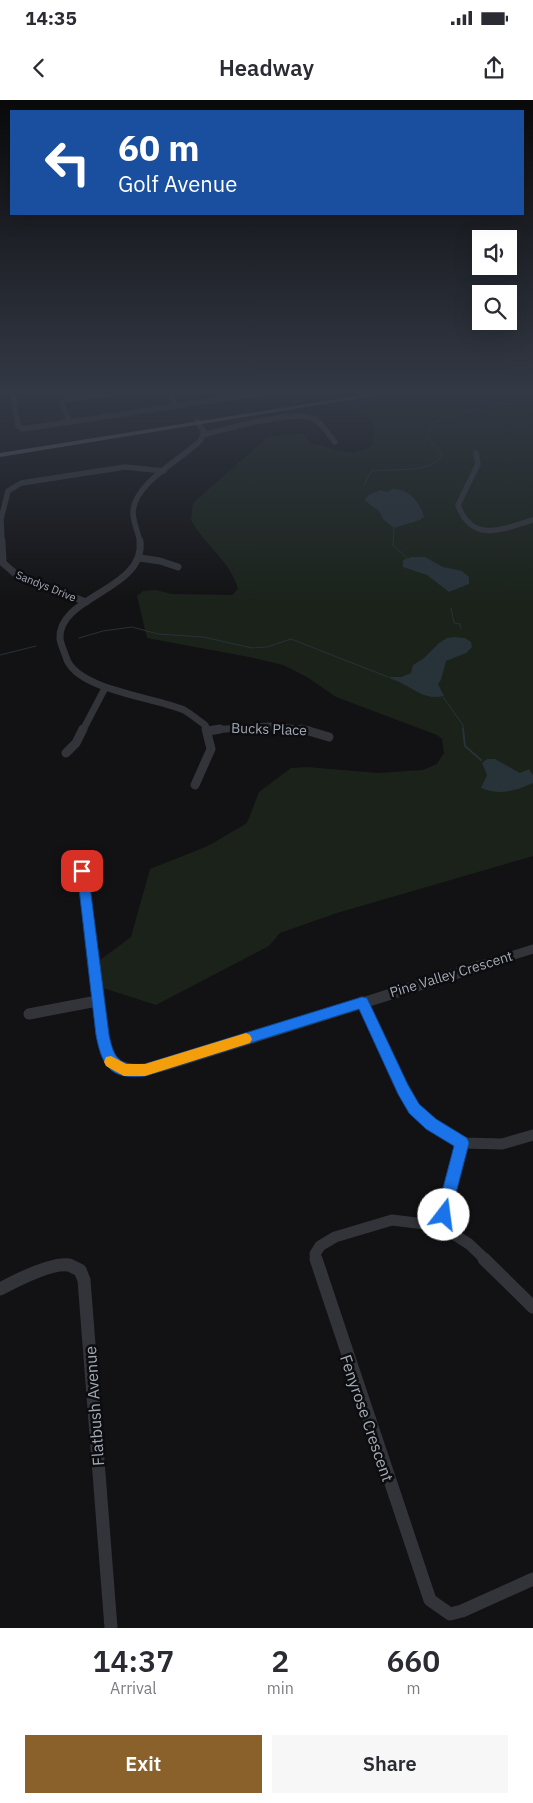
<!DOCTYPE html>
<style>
:root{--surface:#fff;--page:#f7f7f7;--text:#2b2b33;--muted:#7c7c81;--accent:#8a612a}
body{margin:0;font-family:"IBM Plex Sans",sans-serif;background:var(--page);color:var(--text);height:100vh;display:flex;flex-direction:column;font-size:19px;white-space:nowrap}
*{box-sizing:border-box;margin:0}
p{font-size:16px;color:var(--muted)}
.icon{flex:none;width:28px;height:28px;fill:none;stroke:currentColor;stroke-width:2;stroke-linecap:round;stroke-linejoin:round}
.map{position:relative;height:1528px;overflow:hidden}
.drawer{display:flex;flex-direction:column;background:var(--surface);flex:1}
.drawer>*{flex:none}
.banner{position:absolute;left:10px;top:10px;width:514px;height:105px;border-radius:0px;box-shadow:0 5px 20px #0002;background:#1a4fa0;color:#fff;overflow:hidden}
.fabs{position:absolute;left:472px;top:130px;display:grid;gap:10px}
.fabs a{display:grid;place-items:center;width:45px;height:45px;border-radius:0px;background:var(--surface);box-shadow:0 5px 20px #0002;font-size:25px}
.pin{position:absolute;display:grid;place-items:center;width:42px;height:42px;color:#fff;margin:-21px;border-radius:10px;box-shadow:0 2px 8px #0006}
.me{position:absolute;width:55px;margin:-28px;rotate:15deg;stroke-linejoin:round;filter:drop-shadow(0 0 4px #0008)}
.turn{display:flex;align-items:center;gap:18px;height:105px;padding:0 25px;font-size:22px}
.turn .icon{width:65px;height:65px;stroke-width:2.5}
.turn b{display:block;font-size:35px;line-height:42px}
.eta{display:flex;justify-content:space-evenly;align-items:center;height:85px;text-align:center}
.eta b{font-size:30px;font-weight:600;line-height:35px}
.primary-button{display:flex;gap:10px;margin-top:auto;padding:10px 25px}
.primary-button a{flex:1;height:58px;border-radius:0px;background:var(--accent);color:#fff;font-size:20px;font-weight:600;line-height:58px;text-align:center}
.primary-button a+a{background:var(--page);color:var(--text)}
.status{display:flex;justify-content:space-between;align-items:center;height:35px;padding:0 25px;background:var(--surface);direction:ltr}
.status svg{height:14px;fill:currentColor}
header{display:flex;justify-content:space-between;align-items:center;height:65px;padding:0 25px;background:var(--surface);font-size:22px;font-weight:600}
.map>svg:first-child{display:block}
.green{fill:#1a221a}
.water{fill:#273239}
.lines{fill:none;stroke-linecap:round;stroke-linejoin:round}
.stream-far1{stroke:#273239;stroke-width:1}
.stream{stroke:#273239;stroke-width:2}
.minor-far4{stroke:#323439;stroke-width:5.5}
.minor-far3{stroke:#323439;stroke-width:7}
.minor-far2{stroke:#323439;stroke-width:9}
.minor-far1{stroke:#323439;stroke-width:11}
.minor{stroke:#323439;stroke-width:13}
.major{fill:#4e5158;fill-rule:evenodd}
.route{fill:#1a73e8;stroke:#114b97}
.slow{fill:#f59e0b}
.labels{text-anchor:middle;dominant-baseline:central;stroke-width:5;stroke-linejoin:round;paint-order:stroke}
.far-street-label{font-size:11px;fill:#a2a9b6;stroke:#0d0d0f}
.street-label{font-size:14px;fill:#a2a9b6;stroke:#0d0d0f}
.near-street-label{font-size:16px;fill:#a2a9b6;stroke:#0d0d0f}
</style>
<div class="status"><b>14:35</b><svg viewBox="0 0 49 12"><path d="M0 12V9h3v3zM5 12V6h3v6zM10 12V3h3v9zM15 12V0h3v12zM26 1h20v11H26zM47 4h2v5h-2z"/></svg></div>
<header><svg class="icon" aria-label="back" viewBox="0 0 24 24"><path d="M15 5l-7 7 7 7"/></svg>Headway<svg class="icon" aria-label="share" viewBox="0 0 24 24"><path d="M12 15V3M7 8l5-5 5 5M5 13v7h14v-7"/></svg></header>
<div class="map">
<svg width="533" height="1528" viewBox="0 0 533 1528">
<rect width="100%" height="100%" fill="#121214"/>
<!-- green -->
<path class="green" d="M424 290H533V756L337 813 280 833 269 846 156 905 100 887 92 866 131 837 150 769 208 746 247 723 259 692 291 668 307 667 378 673 423 670 437 664 444 653 442 639 437 635 336 597 307 577 283 565 254 558 147 538 137 496 143 491 156 490 172 494 232 495 238 489C231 461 204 445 191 420L193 403 268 337 298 333 303 334 310 343C323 345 344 354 356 352 361 351 366 348 372 346 372 340 374 331 373 325 367 308 349 307 335 305Z"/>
<!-- water -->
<g class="water">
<path d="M393 389C408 388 421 403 424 417L420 420 394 428 383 419 379 411 364 400 369 395 380 390 387 392Z"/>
<polygon points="411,457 425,457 443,467 462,471 469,477 469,484 449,492 427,475 403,467 403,460"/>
<path d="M454 537 465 538 471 542 472 547 466 553 446 561 441 580 438 584 444 596C426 600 417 591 403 584 398 581 393 580 388 577H401L411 573 413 565 424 558 439 543 447 538Z"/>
<path d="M487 659H495L520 673 529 669 533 675V683C516 691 499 696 481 688L487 675 482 663Z"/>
</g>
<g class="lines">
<!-- stream-far1 -->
<g class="stream-far1">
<path d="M364 385 371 371C392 368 426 374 442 357L440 351 426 337 431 325 435 322 499 304 533 303"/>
<polyline points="394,428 393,445 407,458"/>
<polyline points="451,508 454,523 460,524 461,528"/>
<polyline points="79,538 103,531 132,527 158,534 203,537 252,548 267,547 291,539 388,577"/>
<polyline points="0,555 36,546"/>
<polyline points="443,597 463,625 463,630"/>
</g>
<!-- stream -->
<polyline class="stream" points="463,629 465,646 481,660"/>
<!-- minor-far4 -->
<g class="minor-far4">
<polyline points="12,290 18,326 23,329 283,290"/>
<polyline points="167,290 176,306"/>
<polyline points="219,290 225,299"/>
<polyline points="70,322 62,304 65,300 130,290"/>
<path d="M203 335C225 329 295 309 314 319 322 323 329 335 335 342"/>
<path d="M476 353 478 364 458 405C472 444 503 429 533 420"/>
<polyline points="2,442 1,419 8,391 21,383 125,367 164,371"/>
<path d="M140 442C138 432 133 422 133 412 134 383 182 359 201 340L204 332 197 321"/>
</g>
<!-- minor-far3 -->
<g class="minor-far3">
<polyline points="2,441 3,463 18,476 86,502"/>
<path d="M140 441C146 490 57 496 60 539 61 545 64 551 66 557 75 590 155 597 184 610 191 614 198 620 205 625L207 630"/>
<polyline points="140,458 160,461 178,467"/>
<polyline points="83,630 105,588"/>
<polyline points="212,630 270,626 309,630"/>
</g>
<!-- minor-far2 -->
<g class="minor-far2">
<polyline points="302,629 329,637"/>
<polyline points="208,631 220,629"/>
<polyline points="66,653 76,643 83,629"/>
<polyline points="195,685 211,649 206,629"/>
<polyline points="80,756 94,866"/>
<polyline points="479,866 533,849"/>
</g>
<!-- minor-far1 -->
<g class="minor-far1">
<path d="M94 865C97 887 99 953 116 966 130 976 151 969 166 965L483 865"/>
<polyline points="362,902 408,1000 421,1016 431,1024 462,1043 502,1044 533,1035"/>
<polyline points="29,914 97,901"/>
<polyline points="441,1126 462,1043"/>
<polyline points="316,1160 315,1154 320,1146 335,1137 392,1120 441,1126 469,1144 486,1160"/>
</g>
<!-- minor -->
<g class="minor">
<polyline points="316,1159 430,1500 450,1514 462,1511 533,1479"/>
<polyline points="484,1159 533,1207"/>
<path d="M0 1189C15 1181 52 1162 69 1165 72 1166 76 1169 80 1170L84 1180 111 1528"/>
</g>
<!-- major -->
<polygon class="major" points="394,290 411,290 0,357 0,353"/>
</g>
<!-- sky -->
<linearGradient id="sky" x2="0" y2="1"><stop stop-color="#0a0a0b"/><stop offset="0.58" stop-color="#333945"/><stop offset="1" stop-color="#333945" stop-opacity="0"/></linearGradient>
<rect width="533" height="504" fill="url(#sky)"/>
<!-- route -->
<path class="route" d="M82 767 88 771 109 935C114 959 119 966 145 964L362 897 367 898 408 985 419 1004 436 1019 467 1038 469 1043 449 1120 444 1122 438 1120 436 1115 454 1046 426 1029 409 1013 398 994 359 909 145 976C110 980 102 966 96 935L77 771Z"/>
<!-- slow -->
<polygon class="slow" points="246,933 250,935 252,939 250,943 145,976 124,976 106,966 104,962 106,957 111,956 126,964 145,964"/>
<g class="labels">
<!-- far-street labels -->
<g class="far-street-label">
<text transform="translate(46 486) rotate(22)">Sandys Drive</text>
</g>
<!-- street labels -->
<g class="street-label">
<text transform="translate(269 629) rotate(2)">Bucks Place</text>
<text transform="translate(451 874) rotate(-17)">Pine Valley Crescent</text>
</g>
<!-- near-street labels -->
<g class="near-street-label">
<text transform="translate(94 1306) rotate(-94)">Flatbush Avenue</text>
<text transform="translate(367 1318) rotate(71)">Fenyrose Crescent</text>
</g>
</g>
</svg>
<div class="fabs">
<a><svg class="icon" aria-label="sound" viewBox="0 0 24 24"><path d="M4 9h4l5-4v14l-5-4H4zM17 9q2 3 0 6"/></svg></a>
<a><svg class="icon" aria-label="search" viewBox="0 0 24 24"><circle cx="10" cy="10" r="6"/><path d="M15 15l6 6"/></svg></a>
</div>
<div class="pin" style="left:82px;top:771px;background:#d93025"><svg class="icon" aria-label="arrive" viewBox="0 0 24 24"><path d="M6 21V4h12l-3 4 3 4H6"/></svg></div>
<svg class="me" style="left:444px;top:1115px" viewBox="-20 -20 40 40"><circle r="19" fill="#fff"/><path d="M0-13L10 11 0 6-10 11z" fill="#1a73e8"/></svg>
<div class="banner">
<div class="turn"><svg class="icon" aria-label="left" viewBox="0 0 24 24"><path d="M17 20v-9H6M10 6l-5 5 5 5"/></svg><div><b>60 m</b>Golf Avenue</div></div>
</div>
</div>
<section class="drawer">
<div class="eta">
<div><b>14:37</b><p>Arrival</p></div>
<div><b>2</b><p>min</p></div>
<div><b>660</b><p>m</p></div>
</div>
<div class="primary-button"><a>Exit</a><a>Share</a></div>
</section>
